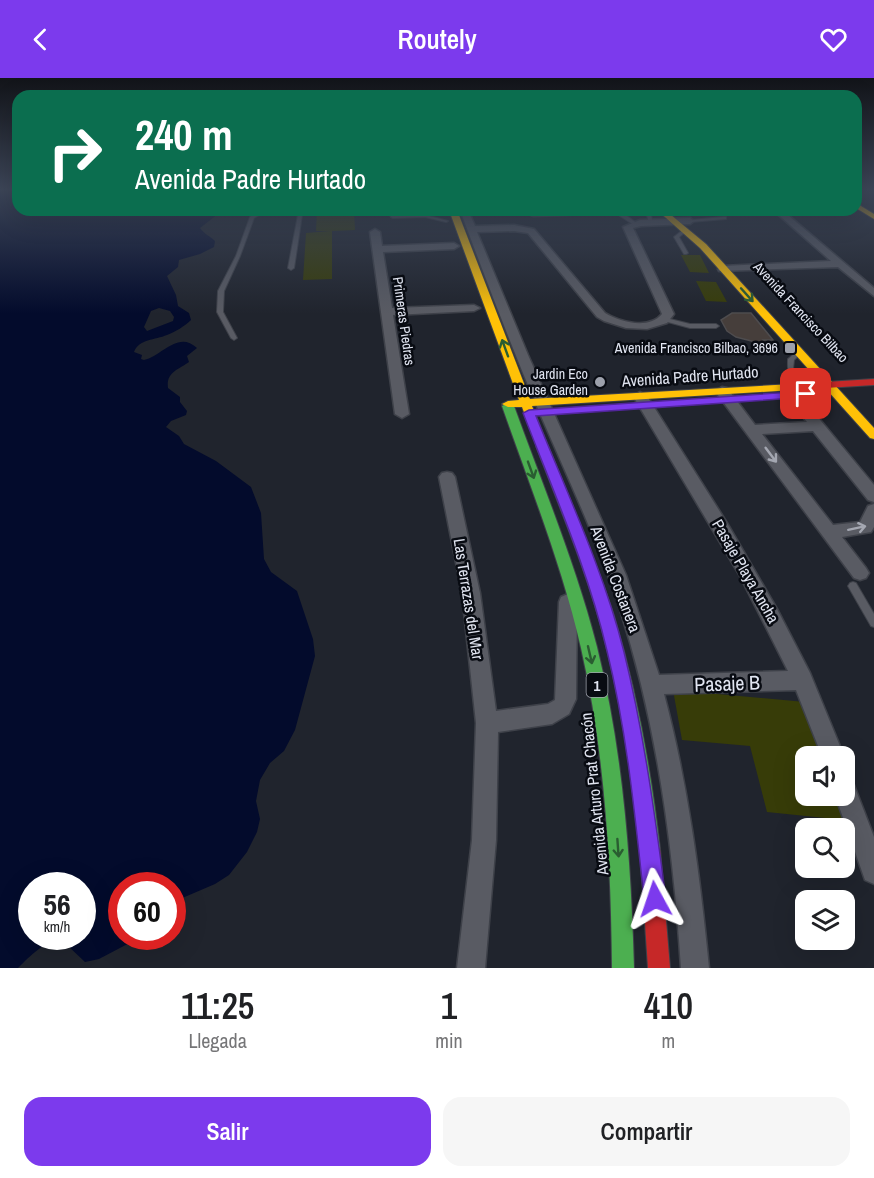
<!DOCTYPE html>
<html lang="es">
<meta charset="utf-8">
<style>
:root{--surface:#fff;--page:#f6f6f6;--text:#202124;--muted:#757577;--accent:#7c3aed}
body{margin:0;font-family:"Archivo Narrow",sans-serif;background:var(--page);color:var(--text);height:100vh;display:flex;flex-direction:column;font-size:22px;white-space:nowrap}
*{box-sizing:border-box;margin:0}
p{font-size:20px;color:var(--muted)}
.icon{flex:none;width:33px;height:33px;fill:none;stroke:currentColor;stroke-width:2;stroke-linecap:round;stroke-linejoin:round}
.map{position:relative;height:890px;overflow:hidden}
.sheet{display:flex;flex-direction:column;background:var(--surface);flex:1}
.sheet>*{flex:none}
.hud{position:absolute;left:12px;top:12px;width:850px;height:126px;border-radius:18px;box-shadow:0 6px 24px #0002;background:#0b6e4f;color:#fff;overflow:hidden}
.buttons{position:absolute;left:795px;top:668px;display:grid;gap:12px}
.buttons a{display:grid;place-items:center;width:60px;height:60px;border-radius:12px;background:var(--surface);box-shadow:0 6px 24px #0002;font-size:30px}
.speed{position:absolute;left:18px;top:794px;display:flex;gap:12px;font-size:30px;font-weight:700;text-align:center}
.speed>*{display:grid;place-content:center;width:78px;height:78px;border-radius:50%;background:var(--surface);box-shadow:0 6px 24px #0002;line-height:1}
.speed small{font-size:15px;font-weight:400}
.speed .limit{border:9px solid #d22;background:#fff;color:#111}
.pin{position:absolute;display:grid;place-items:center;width:51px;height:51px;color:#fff;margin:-26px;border-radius:12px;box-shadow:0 3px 9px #0006}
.me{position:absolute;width:66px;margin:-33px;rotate:355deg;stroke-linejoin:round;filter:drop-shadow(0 0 4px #0008)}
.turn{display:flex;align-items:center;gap:21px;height:126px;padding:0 24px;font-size:27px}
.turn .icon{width:78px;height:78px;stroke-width:2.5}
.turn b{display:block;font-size:42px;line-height:51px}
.eta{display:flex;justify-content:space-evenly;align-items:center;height:102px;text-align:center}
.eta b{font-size:36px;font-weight:600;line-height:42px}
.button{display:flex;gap:12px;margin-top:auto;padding:12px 24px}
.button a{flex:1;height:69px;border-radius:18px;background:var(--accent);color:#fff;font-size:24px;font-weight:600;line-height:69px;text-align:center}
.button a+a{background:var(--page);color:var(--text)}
header{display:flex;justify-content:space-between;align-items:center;height:78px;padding:0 24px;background:var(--accent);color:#fff;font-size:27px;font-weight:600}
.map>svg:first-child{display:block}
.green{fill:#373c08}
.water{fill:#030b2c;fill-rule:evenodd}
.building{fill:#463e3b;stroke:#4e4c4e;stroke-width:1.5}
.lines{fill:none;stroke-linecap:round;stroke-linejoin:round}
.lane-casing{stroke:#3e4149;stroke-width:2}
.street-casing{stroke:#3e4149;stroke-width:3}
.fast-casing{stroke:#3e4149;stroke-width:2}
.slow-casing{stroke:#3e4149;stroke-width:2}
.jam-casing{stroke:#3e4149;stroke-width:2}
.lane{fill:#595b63;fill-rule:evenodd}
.street{fill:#595b63;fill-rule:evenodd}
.fast{fill:#4caf50;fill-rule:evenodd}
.slow{fill:#ffc107;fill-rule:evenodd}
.jam{fill:#c62828;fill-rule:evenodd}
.oneway{stroke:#2a5d31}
.oneway2{stroke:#a4a7b1}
.route{fill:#7c3aed;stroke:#51269a;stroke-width:1.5}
.poi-dot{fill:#9da1ac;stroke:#080b12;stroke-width:2}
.labels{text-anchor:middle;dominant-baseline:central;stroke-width:5;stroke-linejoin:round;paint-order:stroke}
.far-street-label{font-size:14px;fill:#e1e5f1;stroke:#080b12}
.far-poi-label{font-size:14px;fill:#e1e5f1;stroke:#080b12;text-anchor:end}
.shield{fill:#080b12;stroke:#a0a4ae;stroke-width:1.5}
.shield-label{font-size:15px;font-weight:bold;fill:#e1e5f1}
.street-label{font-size:16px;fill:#e1e5f1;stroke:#080b12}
.near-street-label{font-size:20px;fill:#e1e5f1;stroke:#080b12}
</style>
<header><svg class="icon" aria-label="back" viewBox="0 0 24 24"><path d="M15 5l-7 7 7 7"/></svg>Routely<svg class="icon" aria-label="heart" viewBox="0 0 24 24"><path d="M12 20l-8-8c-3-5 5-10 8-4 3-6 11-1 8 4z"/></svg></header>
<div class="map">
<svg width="874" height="890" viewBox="0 0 874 890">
<rect width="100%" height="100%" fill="#20242d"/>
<!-- green -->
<g class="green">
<polygon points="317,132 354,132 355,152 332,153 332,201 303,202 306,155 330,153 316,153"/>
<polygon points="681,177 700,177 709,195 690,194"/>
<polygon points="696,203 716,204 727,224 706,223"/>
<polygon points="673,612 805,624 823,678 806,678 806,717 836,717 845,742 767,734 750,668 682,662"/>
</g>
<!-- water -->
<path class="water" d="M0 111H18V132H219L218 136 200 150C204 156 210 158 215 163L214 169 200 176 179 182 178 189 167 198 176 217 178 228 189 235 191 242C185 248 175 254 167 257 155 262 139 261 134 274L142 277 141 281 144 282C162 278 178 252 197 270L187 278 189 284C178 292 166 294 168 310L180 319V324L187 333 186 337 171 343 166 349 179 358 184 366 216 383 251 409 261 435 264 481 271 494 297 513 313 561 315 578 295 652 284 673 270 685 260 702 256 723 260 741 257 754 247 774 229 797 215 806 173 824 172 807H122V858H140L137 861 99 881 85 884 67 867 65 861C47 860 30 878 18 890H0ZM159 230 170 233 174 239 173 243 147 253 144 249 151 233ZM32 807H82V858H32Z"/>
<!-- building -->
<polygon class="building" points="732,235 751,235 773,262 763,262 767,267 736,259 727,253 721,242"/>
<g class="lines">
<defs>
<g id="lane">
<polygon points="262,132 267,132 254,140 240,178 224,213 223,234 237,260 234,262 231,260 217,234 218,213 236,178 250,139"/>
<polygon points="303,132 307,132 302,137 294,190 291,192 288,190 298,137"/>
<polygon points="388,132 392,132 395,138 425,137 448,143 446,144 425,139 393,140 391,139"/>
<polygon points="647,132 650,133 653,146 649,145 646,133"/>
<polygon points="622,136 624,136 638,146 634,147 620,138 620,137"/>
<polygon points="724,139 726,139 726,141 690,144 688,143 690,142"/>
<polygon points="684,151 688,152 679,159 688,175 686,176 684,176 674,159"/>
<polygon points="666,240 690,246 716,246 719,248 716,250 690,250 664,243 664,241"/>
<path d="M799 272 802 274 794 282 793 291 801 308 798 310C789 304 787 291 788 281Z"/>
<polygon points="853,504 856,505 874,536 874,549 871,548 848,508 850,505"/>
</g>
<g id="street">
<path d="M460 132H468L475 148 514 147 534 151 605 235C620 244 649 252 662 236L623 149 640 142 690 140 694 143 690 146 641 148 633 150 674 236 667 245 647 251 626 250 604 243 597 239 528 155 514 153 477 154 528 277 626 497 659 597 788 593 740 498 633 318 640 314 647 318 727 445 777 531 810 595 844 678H822L796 612 664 616C688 706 700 798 709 890H681C673 767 657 646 619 528 597 461 566 396 538 331 510 265 485 199 460 132Z"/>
<polygon points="521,132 616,132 612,135 533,138"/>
<polygon points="773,132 782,132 874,210 874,218 838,189 719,193 718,191 723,188 831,183"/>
<polygon points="375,151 380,154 382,168 454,165 459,168 454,171 383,174 392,230 474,227 480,230 474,233 393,237 409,336 402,340 395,336 370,154"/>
<polygon points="722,309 727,310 755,347 807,344 785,317 787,314 797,314 874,407 874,424 868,422 813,353 762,356 833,447 860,444 868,428 874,426 874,449 871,454 842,459 866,490 869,495 866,500 860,502 854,500 715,313"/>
<polygon points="447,394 452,395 455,399 480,515 496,633 548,626 555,622 559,524 561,519 568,516 575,519 577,524 576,621 569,636 552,646 498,654 496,762 485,890 457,890 472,762 476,645 462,515 439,399 442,395"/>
<polygon points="844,699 852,702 874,759 874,806 865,802 835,717 844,717"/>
</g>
<g id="fast">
<path d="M508 325 514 328C543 408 576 487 597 569 623 674 631 782 634 890H612C611 782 605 675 581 570 562 487 530 408 502 328Z"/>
<path d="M542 364 548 368C571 424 595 480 614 538 637 614 651 692 660 771L657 778 650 781 643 778 640 771C632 693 620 616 599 541 582 482 558 425 536 368Z"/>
</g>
<g id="slow">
<polygon points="856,125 874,136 874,141 856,130"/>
<polygon points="449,132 457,132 530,321 793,306 798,309 793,312 532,328 548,368 546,371 538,371 522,329 508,329 502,326 508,323 519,322"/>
<polygon points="657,132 665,132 706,166 874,350 874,361 870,360 700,170"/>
</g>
<g id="jam">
<polygon points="874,301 874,307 793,312 788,309 793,306"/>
<polygon points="650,761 657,764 660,771 670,890 648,890 640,771 643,764"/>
</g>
</defs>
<!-- lane casing -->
<use href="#lane" class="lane-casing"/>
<!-- street casing -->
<use href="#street" class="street-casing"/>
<!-- fast casing -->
<use href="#fast" class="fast-casing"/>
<!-- slow casing -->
<use href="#slow" class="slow-casing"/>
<!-- jam casing -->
<use href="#jam" class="jam-casing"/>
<!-- lane -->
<use href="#lane" class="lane"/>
<!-- street -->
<use href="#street" class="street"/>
<!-- fast -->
<use href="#fast" class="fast"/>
<!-- slow -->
<use href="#slow" class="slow"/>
<!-- jam -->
<use href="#jam" class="jam"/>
</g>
<!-- one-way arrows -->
<defs><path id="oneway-shaft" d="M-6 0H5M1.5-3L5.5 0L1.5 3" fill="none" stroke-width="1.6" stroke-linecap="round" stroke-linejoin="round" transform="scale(1.5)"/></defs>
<g class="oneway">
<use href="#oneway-shaft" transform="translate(747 217) rotate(48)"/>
<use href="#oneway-shaft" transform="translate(505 270) rotate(-110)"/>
<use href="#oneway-shaft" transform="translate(531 392) rotate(70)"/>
<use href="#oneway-shaft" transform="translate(590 577) rotate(77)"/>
<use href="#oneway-shaft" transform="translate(618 770) rotate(86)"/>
</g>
<g class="oneway2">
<use href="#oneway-shaft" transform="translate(771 377) rotate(53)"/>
<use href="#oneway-shaft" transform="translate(857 450) rotate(-12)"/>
</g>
<!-- sky -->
<linearGradient id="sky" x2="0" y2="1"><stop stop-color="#121419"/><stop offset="0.47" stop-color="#3c4557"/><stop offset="1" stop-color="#3c4557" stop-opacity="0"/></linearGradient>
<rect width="874" height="236" fill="url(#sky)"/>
<!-- route -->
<path class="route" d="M806 313 810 314V319L536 338C567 415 604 493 624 574 644 655 655 738 666 821L663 829 655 832 647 829 644 821C635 738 627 654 607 573 588 491 553 413 523 335L529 332Z"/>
<!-- markers -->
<g class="poi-dot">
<rect x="784" y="264" width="12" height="12" rx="3"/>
<circle cx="600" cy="304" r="6"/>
</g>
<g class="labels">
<!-- far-street labels -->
<g class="far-street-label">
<text transform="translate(801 234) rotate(47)">Avenida Francisco Bilbao</text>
<text transform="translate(404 243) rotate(82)">Primeras Piedras</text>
</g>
<!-- far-poi labels -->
<g class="far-poi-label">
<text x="778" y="270">Avenida Francisco Bilbao, 3696</text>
<text x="588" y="296">Jardin Eco<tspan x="588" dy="16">House Garden</tspan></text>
</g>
<!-- shield labels -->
<rect class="shield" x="586.5" y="595" width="21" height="24" rx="4.5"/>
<g class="shield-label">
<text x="597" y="607">1</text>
</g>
<!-- street labels -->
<g class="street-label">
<text transform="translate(690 298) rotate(-4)">Avenida Padre Hurtado</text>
<text transform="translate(746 493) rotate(60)">Pasaje Playa Ancha</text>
<text transform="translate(616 501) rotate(69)">Avenida Costanera</text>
<text transform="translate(469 521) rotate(81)">Las Terrazas del Mar</text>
<text transform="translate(594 716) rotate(-96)">Avenida Arturo Prat Chacón</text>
</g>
<!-- near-street labels -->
<g class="near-street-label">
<text transform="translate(727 605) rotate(-2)">Pasaje B</text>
</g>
</g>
</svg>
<div class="buttons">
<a><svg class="icon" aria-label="sound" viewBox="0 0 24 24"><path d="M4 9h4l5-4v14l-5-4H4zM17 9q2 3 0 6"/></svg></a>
<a><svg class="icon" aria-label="search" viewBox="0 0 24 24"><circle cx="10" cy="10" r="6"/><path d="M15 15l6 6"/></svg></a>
<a><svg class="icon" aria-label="layers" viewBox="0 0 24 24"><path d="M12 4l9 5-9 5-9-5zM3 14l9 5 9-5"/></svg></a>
</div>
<div class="speed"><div>56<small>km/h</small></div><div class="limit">60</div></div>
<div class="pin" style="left:806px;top:316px;background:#d93025"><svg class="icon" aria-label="arrive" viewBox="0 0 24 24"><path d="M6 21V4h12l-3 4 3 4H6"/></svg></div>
<svg class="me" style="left:655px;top:821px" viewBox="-20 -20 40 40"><path d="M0-17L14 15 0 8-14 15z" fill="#7c3aed" stroke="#fff" stroke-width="4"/></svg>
<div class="hud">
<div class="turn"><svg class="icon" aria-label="right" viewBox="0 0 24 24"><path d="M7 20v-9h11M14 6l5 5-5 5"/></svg><div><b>240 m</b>Avenida Padre Hurtado</div></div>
</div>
</div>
<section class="sheet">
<div class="eta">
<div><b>11:25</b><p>Llegada</p></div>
<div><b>1</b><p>min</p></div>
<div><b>410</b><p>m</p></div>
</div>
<div class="button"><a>Salir</a><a>Compartir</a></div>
</section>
